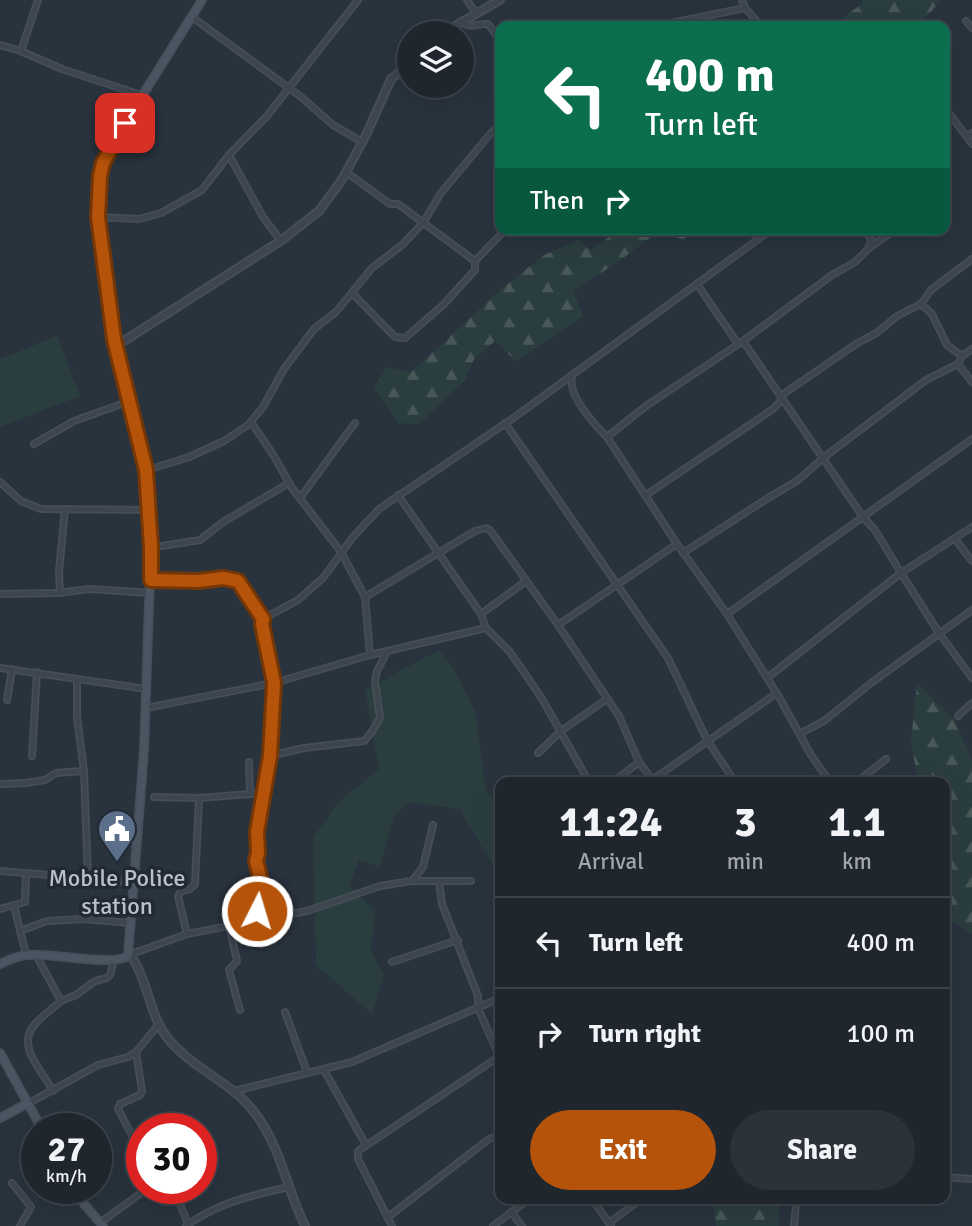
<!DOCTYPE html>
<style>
:root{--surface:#1f262e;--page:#2c323a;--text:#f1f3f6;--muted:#a1a5aa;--line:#3c434a;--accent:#b45309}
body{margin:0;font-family:Signika,sans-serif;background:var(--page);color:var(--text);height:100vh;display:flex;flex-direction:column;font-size:26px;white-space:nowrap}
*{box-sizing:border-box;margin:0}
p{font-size:23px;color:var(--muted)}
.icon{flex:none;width:38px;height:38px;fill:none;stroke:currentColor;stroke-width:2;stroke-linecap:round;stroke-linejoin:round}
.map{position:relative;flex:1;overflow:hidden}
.sheet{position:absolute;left:495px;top:777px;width:455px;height:427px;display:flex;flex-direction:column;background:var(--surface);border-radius:14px;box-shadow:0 7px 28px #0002,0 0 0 2px var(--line)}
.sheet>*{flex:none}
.top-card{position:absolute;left:495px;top:21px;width:455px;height:214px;border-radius:14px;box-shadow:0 7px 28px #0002,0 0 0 2px var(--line);background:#0b6e4f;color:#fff;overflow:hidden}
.controls{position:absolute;left:397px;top:21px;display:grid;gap:14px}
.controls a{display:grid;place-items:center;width:77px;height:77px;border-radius:50%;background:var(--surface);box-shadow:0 7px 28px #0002,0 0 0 2px var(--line);font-size:35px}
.speed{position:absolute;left:21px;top:1113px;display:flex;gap:14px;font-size:35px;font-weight:700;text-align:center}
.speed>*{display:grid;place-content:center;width:91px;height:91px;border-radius:50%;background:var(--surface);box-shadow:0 7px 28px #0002,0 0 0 2px var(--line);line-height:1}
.speed small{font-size:18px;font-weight:400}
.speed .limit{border:10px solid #d22;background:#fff;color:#111}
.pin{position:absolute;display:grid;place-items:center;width:60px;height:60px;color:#fff;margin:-30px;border-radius:14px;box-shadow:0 4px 10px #0006}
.me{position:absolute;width:77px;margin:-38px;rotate:5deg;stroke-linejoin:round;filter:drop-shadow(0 0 5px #0008)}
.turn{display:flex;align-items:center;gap:24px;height:147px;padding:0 35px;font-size:32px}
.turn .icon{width:91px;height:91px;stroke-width:2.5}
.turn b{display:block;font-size:49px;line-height:60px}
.then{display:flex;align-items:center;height:66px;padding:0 35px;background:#0003;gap:14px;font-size:26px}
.eta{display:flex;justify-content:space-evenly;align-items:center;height:119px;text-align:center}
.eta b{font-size:42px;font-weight:700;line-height:49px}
.button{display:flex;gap:14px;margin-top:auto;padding:14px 35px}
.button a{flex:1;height:80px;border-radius:42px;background:var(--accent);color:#fff;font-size:28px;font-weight:700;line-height:80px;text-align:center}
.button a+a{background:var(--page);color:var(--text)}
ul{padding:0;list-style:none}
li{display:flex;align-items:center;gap:21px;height:91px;padding:0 35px;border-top:2px solid var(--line)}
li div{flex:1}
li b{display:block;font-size:26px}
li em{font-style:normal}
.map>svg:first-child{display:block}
.grass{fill:#2b3e3f}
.forest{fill:url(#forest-firs)}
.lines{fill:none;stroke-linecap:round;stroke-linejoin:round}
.minor-casing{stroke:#464e58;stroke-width:8}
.tertiary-casing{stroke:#464e58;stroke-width:10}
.secondary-casing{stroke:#464e58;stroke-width:10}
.minor{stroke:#3d454f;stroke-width:4.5}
.tertiary{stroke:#3d454f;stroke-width:6}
.secondary{stroke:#4b5561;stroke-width:7}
.route-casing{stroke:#753606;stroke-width:18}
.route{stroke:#b45309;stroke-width:12}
.labels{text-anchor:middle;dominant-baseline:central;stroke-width:7;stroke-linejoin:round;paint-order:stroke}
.poi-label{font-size:24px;fill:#b9c0c9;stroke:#212a34}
</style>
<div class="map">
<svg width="972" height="1226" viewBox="0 0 972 1226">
<defs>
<pattern id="forest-firs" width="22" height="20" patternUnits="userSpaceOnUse" patternTransform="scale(1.75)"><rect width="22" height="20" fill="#2b3e3f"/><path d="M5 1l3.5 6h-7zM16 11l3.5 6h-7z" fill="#485859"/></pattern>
</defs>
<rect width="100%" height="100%" fill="#29333e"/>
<!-- grass -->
<g class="grass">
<polygon points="57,336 80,396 0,427 0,359"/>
<polygon points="439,650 452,666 475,711 486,790 500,807 500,875 496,871 460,809 407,802 394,816 380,867 359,860 349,885 375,912 371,951 384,975 372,1014 316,965 313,838 337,804 379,769 365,690"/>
</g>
<!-- forest -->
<g class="forest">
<polygon points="863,0 941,0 919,26 830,26 862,4"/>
<polygon points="617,229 703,229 683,239 656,234 619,261 573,291 583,316 516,361 495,341 474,359 465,380 419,424 398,423 374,388 387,367 411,372 504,287 544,255 579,240 590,250 616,232"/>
<polygon points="917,684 953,718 972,760 972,934 945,917 945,782 918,782 911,741"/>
<polygon points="713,1199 779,1199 778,1226 716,1226"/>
</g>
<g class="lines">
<defs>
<g id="minor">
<polyline points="467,0 476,13"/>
<polyline points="742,0 745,8 761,26"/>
<polyline points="192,17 300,96 333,125 362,142"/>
<path d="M461 21C470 30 477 23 488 24L500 40"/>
<polyline points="966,21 972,28"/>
<polyline points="656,26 745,8"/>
<polyline points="0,45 18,50 62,69 141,95"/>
<polyline points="21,51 38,0"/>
<polyline points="945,108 967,137 972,133"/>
<polyline points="967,137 972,144"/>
<polyline points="229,155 263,217 281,241"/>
<polyline points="346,172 390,204 398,204 475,261"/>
<polyline points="99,217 139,219 161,213 202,190 229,155 267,116 358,0"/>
<polyline points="586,229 588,231"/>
<polyline points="865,229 871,240 868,249"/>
<polyline points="697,284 738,344"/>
<polyline points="352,293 395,337 405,338 443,305 475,270 475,261 506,229"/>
<polyline points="921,304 932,314 947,345 962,356"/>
<polyline points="743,341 863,517 875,530 901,573 972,527"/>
<polyline points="972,349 962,356 958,364 972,382"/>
<path d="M572 375C567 395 594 424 607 437L677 544 727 614 779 697 811 755 830 782"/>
<polyline points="251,422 274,456 292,488 341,552 365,597 370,655"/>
<polyline points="505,423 668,658 707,740 735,782"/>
<polyline points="607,437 646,406 743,341 832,275 855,262 868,249 896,229"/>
<polyline points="34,444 74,421 130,401"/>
<polyline points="147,470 189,457 224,441 248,425 263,407 284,369 314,329 336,312 372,268 402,245 423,223 441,193 490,134 500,125"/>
<polyline points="0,482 21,501 41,509 148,510"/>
<polyline points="398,495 481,614"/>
<polyline points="646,495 773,409 780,402 782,395 856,344 878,332 897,316 921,304 931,290 972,259"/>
<polyline points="300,498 355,423"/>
<polyline points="955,539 972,561"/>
<polyline points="162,546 200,540 223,522 289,483"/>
<polyline points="683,553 768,498 797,481 823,458 926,380 958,364"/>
<polyline points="151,580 198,581 223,578 238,581 263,619"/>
<polyline points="526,581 481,614 486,628 510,652 541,697 589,782"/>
<polyline points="60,593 59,572 65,509"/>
<polyline points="0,594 57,593 90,589 150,593"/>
<polyline points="365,597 475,531 486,528 490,530 558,625 619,716 639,762 654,782"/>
<polyline points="727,614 972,439"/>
<polyline points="558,625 677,544"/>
<polyline points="0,668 147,689"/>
<polyline points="767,678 901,573 939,633 972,678"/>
<polyline points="77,680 77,717 84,771 88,878"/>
<polyline points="7,700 12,669"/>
<polyline points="146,708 274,683 370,655 486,628"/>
<polyline points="958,716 972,703"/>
<polyline points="801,733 824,721 871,683 972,610"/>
<polyline points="538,753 561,731 607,699"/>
<polyline points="32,756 37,672"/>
<polyline points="270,756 304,748 364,741 371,733 380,718 375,681 377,671 386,654"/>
<polyline points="249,762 250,794"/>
<polyline points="652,780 777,693"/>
<polyline points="613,782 639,762"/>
<polyline points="857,782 886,759"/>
<polyline points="0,784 26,783 45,780 56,773 84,771"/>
<polyline points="154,797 199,798"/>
<polyline points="0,871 134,882"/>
<polyline points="412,881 423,867 433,825"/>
<polyline points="439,882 442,904 478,996 478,1008 499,1056"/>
<polyline points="14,905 26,955"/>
<polyline points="0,909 25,902 26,875"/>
<polyline points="258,920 255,894 261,881 256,861 258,853 257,832 270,756 274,683 262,624 263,619 298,600 323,578 353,537 379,509 512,419 772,229"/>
<polyline points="229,926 237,961 229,970 240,1010"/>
<polyline points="20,931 47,921 83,919 131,923"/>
<polyline points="187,934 178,896 181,891 190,889 195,884 199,798 262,793"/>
<path d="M36 955 61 1001C52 1009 42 1016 35 1024 15 1047 43 1071 53 1091"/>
<polyline points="131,956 137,952 187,934 307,911 380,886 411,881 471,881"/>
<polyline points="392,962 458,940"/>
<polyline points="61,1001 76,995 95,981 107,978 110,975 114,960"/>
<polyline points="285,1012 307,1072"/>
<polyline points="136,1052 142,1091 140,1095 120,1104 118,1109 137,1145 142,1160"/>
<polyline points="324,1070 366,1145"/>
<polyline points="234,1091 352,1062 500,998"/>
<polyline points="29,1103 98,1065 128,1057 136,1052 159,1024"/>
<polyline points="945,1177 972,1179"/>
<polyline points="12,1183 31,1207 20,1226"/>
<polyline points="177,1188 180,1204 188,1224"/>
<polyline points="592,1199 611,1226"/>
<polyline points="511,1212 522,1226"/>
<polyline points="388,1217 489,1139 500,1135"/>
<polyline points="101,1222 148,1188"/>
<polyline points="609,1223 641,1199"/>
<path d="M186 1226C217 1203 252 1195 289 1187"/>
<polyline points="392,1226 358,1159 358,1151 500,1056"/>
<polyline points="493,1226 529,1199"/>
<polyline points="794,1226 796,1204 799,1199"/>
</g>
<g id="tertiary">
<polyline points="443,33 500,0"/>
<polyline points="116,346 282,240 320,210 343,178 366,135 391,79 410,64"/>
<path d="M132 957C148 981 149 1013 166 1036 190 1068 231 1081 255 1113 282 1149 286 1188 305 1226"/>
</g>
<g id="secondary">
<path d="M0 964C8 960 17 956 27 955 50 952 113 967 128 956L144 750 151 547 146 470 114 339 107 295 98 217 100 176 103 163 117 136 202 0"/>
<polyline points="0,1053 42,1129"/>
<polyline points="0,1118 28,1103"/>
<polyline points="76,1188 84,1204 103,1226"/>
</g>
</defs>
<!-- minor casing -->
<use href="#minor" class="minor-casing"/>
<!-- tertiary casing -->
<use href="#tertiary" class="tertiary-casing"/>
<!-- secondary casing -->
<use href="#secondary" class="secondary-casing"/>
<!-- minor -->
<use href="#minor" class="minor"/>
<!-- tertiary -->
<use href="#tertiary" class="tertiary"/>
<!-- secondary -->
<use href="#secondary" class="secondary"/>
</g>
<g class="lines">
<defs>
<polyline id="route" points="125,123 103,163 100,176 98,217 114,339 146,470 151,547 151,580 198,581 223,578 238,581 263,619 262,624 274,683 270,756 257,832 258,853 256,861 261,881 255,894 257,911"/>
</defs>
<!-- route casing -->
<use href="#route" class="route-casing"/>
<!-- route -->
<use href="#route" class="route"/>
</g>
<!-- icons -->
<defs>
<symbol id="civic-pin" viewBox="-11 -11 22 30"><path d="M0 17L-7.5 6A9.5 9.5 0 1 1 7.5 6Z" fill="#5c6f8a" stroke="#212a34"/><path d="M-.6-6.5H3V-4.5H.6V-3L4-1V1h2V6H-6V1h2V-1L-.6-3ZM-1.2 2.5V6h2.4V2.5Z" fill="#fff"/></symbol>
</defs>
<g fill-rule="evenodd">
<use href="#civic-pin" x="95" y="807" width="44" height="60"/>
</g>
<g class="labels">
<!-- poi labels -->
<g class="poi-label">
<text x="117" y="878">Mobile Police<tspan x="117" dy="28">station</tspan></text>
</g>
</g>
</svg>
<div class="controls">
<a><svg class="icon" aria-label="layers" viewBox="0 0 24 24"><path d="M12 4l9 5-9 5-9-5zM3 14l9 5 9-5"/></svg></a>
</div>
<div class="speed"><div>27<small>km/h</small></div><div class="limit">30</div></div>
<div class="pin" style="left:125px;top:123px;background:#d93025"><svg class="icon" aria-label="arrive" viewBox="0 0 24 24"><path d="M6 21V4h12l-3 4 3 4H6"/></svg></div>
<svg class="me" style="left:257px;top:911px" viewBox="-20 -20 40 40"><circle r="17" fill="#b45309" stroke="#fff" stroke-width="3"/><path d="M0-11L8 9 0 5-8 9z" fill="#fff"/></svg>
<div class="top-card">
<div class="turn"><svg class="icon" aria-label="left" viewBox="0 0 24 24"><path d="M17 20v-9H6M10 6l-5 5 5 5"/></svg><div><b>400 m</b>Turn left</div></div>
<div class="then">Then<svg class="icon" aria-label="right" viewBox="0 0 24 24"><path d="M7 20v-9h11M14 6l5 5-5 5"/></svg></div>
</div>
<section class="sheet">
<div class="eta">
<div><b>11:24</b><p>Arrival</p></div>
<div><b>3</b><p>min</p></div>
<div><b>1.1</b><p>km</p></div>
</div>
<ul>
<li><svg class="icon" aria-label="left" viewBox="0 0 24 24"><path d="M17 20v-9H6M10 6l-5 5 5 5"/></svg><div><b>Turn left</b></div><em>400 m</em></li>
<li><svg class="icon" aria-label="right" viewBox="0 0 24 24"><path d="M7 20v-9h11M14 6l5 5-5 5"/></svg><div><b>Turn right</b></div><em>100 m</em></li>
</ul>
<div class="button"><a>Exit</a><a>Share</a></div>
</section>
</div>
